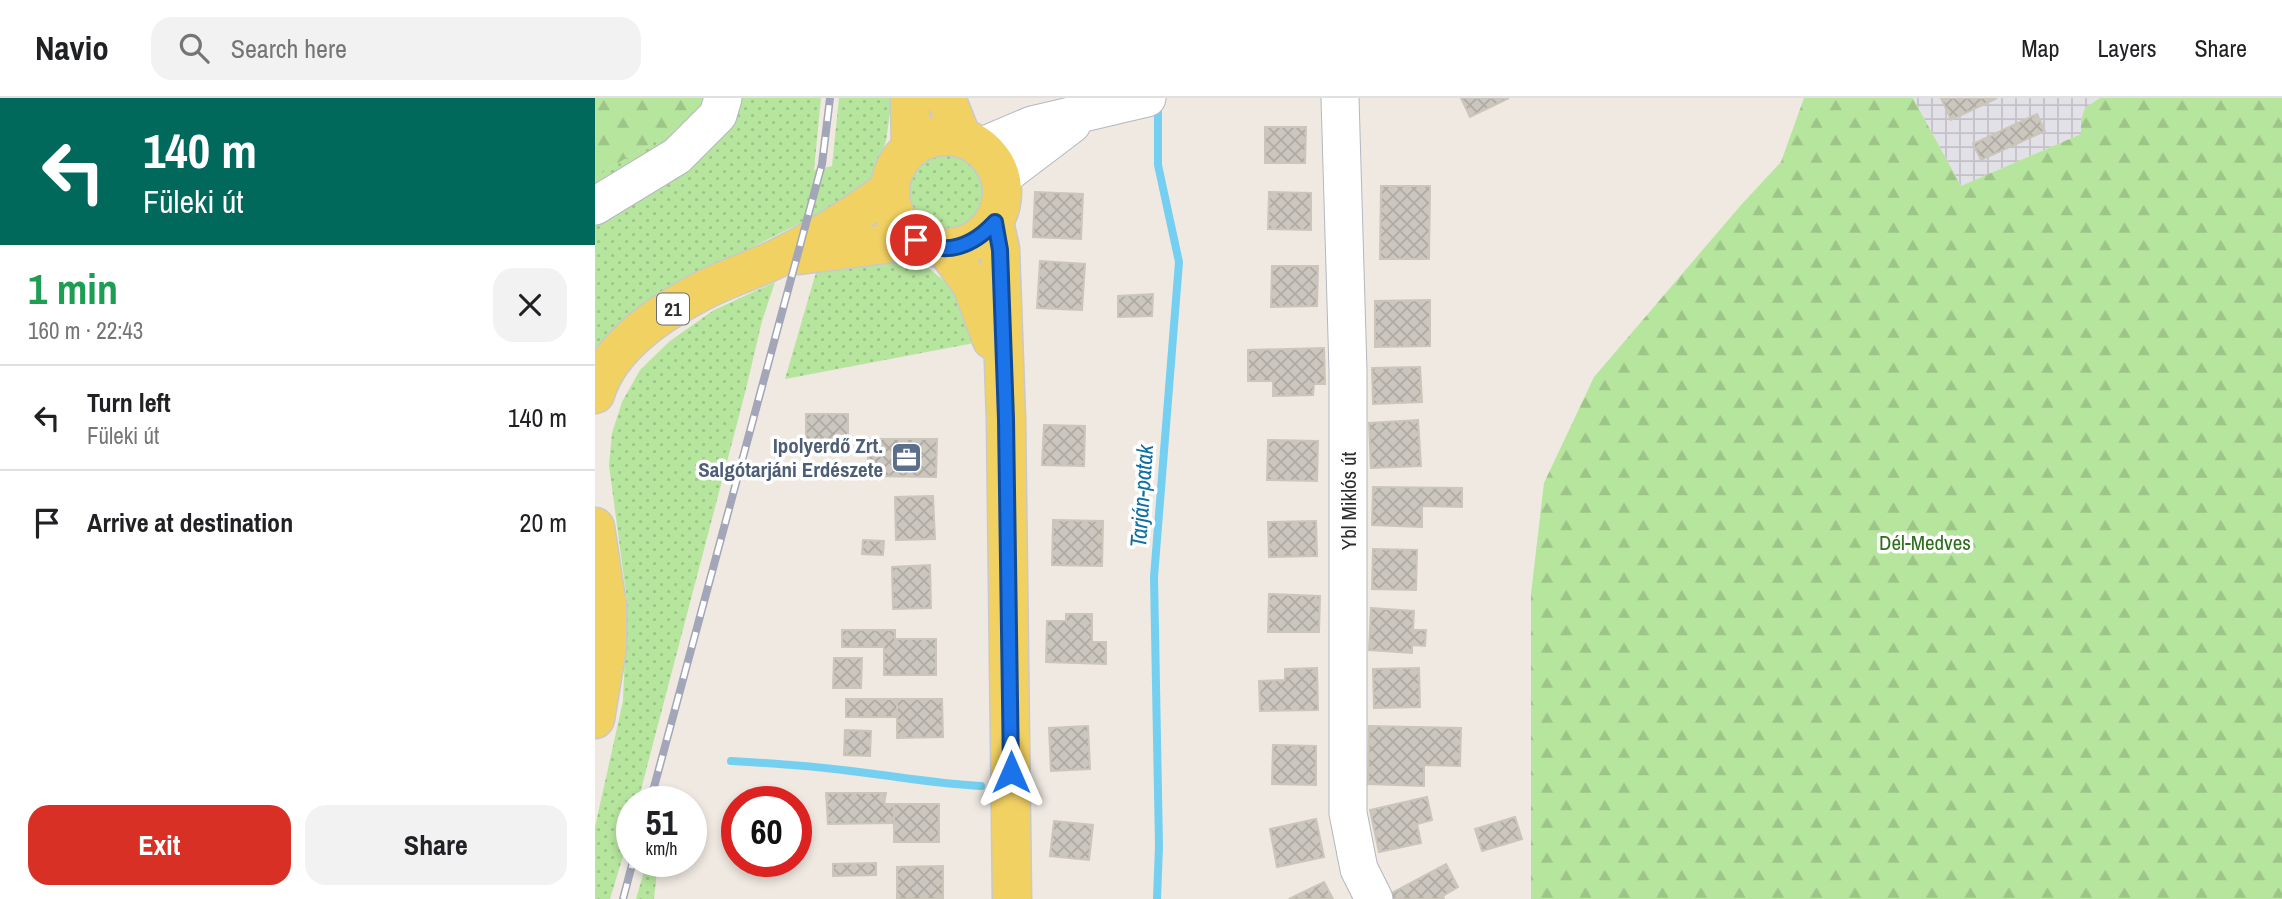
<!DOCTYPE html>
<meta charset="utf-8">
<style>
:root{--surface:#fff;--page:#f2f2f2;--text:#202124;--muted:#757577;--line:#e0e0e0;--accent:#d93025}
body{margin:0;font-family:"Archivo Narrow",sans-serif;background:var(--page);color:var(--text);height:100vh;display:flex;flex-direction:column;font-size:26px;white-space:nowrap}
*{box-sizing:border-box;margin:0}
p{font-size:23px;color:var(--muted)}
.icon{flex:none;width:38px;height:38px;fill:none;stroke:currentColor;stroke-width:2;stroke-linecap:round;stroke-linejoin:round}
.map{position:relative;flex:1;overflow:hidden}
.sheet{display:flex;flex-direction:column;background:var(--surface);width:595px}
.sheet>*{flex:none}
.top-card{background:#00695c;color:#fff;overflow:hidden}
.speed{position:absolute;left:21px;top:688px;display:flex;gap:14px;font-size:35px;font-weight:700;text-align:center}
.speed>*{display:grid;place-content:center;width:91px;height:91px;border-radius:50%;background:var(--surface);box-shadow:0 4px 10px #0003;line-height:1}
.speed small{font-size:18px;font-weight:400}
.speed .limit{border:10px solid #d22;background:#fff;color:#111}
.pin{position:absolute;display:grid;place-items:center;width:60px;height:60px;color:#fff;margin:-30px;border:4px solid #fff;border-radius:50%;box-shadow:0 2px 7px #0007}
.me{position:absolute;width:77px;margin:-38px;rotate:0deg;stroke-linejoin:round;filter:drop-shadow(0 0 5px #0008)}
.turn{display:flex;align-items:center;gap:24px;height:147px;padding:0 28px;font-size:32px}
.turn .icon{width:91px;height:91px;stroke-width:2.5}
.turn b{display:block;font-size:49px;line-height:60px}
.round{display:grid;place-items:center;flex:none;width:74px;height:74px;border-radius:21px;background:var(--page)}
.overview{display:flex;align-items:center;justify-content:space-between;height:119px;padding:0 28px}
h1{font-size:42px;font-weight:700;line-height:52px;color:#1e9e55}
.button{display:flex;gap:14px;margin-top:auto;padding:14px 28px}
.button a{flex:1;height:80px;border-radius:21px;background:var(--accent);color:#fff;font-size:28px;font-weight:700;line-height:80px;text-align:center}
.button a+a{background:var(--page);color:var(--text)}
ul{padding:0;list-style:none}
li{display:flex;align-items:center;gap:21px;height:105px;padding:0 28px;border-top:2px solid var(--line)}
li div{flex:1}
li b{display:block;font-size:26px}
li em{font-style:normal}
header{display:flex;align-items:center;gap:42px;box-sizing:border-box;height:98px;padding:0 35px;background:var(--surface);border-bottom:2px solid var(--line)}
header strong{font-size:33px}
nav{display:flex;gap:38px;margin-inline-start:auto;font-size:24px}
.search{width:490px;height:63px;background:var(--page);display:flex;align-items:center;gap:18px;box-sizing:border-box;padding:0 24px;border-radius:21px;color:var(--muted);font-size:26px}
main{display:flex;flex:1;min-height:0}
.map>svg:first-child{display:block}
.industrial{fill:url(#industrial-grid)}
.grass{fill:url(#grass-dots)}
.forest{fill:url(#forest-firs)}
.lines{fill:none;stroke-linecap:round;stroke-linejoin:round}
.stream{stroke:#75cff0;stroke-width:8}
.building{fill:url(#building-cross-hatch);stroke:#cbc5ba;stroke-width:2}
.minor-casing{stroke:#b4b7c1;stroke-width:39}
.major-casing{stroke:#c9c9c9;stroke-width:41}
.minor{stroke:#fff;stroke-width:37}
.major{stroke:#f2d163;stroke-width:38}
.rail-casing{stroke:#a3a6b8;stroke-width:8}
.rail{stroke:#fff;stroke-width:5;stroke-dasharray:16;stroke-linecap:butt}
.route-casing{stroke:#114b97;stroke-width:18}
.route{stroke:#1a73e8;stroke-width:12}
.labels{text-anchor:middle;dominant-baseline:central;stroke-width:7;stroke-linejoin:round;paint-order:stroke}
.shield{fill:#fff;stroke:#6d6d6d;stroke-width:2}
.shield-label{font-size:19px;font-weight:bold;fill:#2e2e2e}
.service-label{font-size:21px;font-weight:bold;fill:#4e5e75;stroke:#fff;text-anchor:end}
.street-label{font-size:21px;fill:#2e2e2e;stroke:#fff}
.park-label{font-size:21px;fill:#2c6e1b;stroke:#fff}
.water-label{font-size:23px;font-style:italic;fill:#0d6fa3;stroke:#fff}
</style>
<header>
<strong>Navio</strong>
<div class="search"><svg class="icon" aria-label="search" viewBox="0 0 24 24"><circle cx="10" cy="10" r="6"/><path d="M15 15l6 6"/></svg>Search here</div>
<nav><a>Map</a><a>Layers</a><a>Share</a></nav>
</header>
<main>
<section class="sheet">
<div class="top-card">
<div class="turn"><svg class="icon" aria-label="left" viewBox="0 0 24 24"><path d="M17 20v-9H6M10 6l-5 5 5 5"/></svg><div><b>140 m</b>Füleki út</div></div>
</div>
<div class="overview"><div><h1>1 min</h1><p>160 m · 22:43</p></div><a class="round"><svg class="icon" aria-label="close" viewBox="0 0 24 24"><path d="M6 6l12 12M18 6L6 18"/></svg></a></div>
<ul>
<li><svg class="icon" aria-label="left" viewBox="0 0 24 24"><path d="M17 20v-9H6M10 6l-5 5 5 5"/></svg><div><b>Turn left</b><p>Füleki út</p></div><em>140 m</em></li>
<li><svg class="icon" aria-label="arrive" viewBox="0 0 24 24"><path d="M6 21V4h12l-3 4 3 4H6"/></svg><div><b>Arrive at destination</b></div><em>20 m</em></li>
</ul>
<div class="button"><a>Exit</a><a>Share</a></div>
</section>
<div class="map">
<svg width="1687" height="801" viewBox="0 0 1687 801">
<defs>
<pattern id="industrial-grid" width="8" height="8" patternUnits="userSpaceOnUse" patternTransform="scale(1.75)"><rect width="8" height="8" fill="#e3e1e8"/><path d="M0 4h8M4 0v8" fill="none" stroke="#c3c1c7"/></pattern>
<pattern id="grass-dots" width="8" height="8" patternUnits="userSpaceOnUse" patternTransform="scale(1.75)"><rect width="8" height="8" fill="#b6e59e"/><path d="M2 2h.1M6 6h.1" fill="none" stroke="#9dc588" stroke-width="1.8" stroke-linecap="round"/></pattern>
<pattern id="forest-firs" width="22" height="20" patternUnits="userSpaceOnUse" patternTransform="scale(1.75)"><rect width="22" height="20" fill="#b6e59e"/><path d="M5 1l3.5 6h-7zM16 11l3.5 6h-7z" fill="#9dc588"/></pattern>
<pattern id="building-cross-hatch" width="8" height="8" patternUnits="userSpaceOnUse" patternTransform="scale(1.75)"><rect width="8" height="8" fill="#cbc7bf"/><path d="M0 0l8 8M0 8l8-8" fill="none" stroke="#afaba4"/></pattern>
</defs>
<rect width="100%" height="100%" fill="#efe9e1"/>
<!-- industrial -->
<polygon class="industrial" points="1318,0 1505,0 1490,10 1486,22 1486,36 1366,88"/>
<!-- grass -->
<g class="grass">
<polygon points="106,0 226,0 219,72 237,68 244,0 297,0 291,43 279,78 251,102 106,175 0,264 0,81 11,72 107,16"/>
<circle cx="351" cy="94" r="37"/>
<polygon points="304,162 332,169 362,193 379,245 190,281 222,171"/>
<polygon points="180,184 167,223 150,295 43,703 37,704 37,729 15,801 0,801 0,729 28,603 32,503 14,367 17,335 27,304 45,272 75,243 119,212"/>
<polygon points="52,763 63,763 59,801 41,801"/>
</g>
<!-- forest -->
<g class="forest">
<polygon points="0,0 106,0 107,16 11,72 0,81"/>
<polygon points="1209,0 1318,0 1366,88 1486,36 1486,22 1490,10 1505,0 1687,0 1687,801 936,801 936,496 949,385 999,279 1146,107 1186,64"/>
</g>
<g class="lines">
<!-- stream -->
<g class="stream">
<path d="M136 663C176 665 216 668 256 673 299 678 342 686 386 688"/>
<polyline points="562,801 564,748 559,479 584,164 563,67 563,6"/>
</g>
</g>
<!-- building -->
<g class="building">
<polygon points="866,0 914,0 875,19"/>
<polygon points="1346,0 1402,0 1356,22"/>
<polygon points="1442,16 1450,33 1386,62 1378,46"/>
<polygon points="670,29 711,29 710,65 670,65"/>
<polygon points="786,88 835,88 834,161 785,161"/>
<polygon points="440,94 488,96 486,141 438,139"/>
<polygon points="674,94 716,95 716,132 673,131"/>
<polygon points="445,163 490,166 487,212 442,210"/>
<polygon points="677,168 723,168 722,208 676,209"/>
<polygon points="558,196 557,218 523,219 523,198"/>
<polygon points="835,202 835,248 780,249 780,203"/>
<polygon points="729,250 730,286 719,286 718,297 678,298 678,283 653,283 653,252"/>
<polygon points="825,269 827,304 778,306 777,270"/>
<rect x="211" y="316" width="42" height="25"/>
<polygon points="823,322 826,368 776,370 774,325"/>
<polygon points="449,327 490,328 489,368 447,367"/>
<polygon points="273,341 342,341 341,379 273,378"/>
<polygon points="673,342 723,343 722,383 672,382"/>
<polygon points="778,389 867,390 867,409 827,408 827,429 777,427"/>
<polygon points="338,398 340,441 301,442 300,399"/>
<polygon points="458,422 508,423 507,468 457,467"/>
<polygon points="721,423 722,458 674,459 673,424"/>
<polygon points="268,442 289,443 288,457 267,456"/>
<polygon points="778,451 822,452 821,492 777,491"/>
<polygon points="335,467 336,510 298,511 297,469"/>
<polygon points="674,496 725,498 724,534 673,534"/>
<polygon points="776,510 819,513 818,532 831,532 830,548 817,547 817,555 774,552"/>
<polygon points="471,516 497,516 497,544 511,544 511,566 451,564 452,523 471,523"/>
<polygon points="247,532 300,532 300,541 341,541 341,577 289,577 289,549 247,549"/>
<polygon points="239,560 267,560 266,590 238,590"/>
<polygon points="722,570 723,612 665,613 664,583 690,582 690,571"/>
<polygon points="824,570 825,609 779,610 778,571"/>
<rect x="251" y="601" width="51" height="18"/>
<polygon points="302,601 347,601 348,639 302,640"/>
<polygon points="493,628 495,671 456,673 454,630"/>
<polygon points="774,628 866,630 865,668 829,667 829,688 773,686"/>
<polygon points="250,632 276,633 275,658 249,657"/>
<polygon points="678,647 721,648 721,687 677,686"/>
<polygon points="231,695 291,695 289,706 299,706 299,725 233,726"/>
<polygon points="832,699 837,722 822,726 826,745 784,754 775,712"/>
<rect x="299" y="706" width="45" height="38"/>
<polygon points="920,719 927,741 887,753 880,731"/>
<polygon points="721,721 729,759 682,769 675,731"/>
<polygon points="459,723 498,727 494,762 455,758"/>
<polygon points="281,765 281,777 238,778 238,766"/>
<polygon points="851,766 863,789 848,798 849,801 797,801 795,796"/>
<polygon points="348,768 348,801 302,801 302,769"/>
<polygon points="729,784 738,801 694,801"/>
</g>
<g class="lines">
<defs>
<g id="minor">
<polyline points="745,0 753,273 753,715 764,771 779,801"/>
<polyline points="385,49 437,27 552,0"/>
<polyline points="406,80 477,26"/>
<polyline points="0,108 82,58 123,17 128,0"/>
</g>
<g id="major">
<polyline points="315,0 316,50"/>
<polyline points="351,0 367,40"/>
<circle cx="351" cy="94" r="56"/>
<polyline points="399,124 405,151 411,321 417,801"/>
<polyline points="351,151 377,187 397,242"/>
<polyline points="204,157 321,142"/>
<path d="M0 296C15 246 68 213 111 191 135 179 161 171 185 159 224 140 260 117 295 91"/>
<polyline points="0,429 12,508 12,549 0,621"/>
</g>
</defs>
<!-- minor casing -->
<use href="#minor" class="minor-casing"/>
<!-- major casing -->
<use href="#major" class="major-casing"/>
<!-- minor -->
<use href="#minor" class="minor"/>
<!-- major -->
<use href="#major" class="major"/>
<defs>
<g id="rail">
<polyline points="55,704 227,66 235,0"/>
<polyline points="28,801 38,763"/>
</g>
</defs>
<!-- rail casing -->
<use href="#rail" class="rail-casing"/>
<!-- rail -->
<use href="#rail" class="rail"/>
</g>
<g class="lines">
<defs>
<path id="route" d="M321 142C351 159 378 148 400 124L405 152 411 321 416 674"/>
</defs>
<!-- route casing -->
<use href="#route" class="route-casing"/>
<!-- route -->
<use href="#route" class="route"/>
</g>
<!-- icons -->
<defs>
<symbol id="office-square" viewBox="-11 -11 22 22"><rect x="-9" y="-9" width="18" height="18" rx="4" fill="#5c6f8a" stroke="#fff"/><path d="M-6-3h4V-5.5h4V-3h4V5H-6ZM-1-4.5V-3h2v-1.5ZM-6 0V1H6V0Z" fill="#fff"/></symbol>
</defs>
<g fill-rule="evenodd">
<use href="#office-square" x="294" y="342" width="35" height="35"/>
</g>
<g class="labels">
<!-- shield labels -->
<rect class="shield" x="62" y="195.5" width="32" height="31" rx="5"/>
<g class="shield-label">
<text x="78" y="211">21</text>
</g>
<!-- service labels -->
<g class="service-label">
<text x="288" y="347">Ipolyerdő Zrt.<tspan x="288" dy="24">Salgótarjáni Erdészete</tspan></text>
</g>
<!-- street labels -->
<g class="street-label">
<text transform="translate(753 403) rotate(-90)">Ybl Miklós út</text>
</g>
<!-- park labels -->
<g class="park-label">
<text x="1330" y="444">Dél-Medves</text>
</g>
<!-- water labels -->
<g class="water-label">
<text transform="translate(546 398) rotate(-86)">Tarján-patak</text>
</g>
</g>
</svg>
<div class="speed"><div>51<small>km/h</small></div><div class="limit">60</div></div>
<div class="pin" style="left:321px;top:142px;background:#d93025"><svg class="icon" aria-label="arrive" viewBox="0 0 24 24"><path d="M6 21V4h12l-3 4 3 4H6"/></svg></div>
<svg class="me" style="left:416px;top:674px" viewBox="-20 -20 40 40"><path d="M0-17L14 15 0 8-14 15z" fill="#1a73e8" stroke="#fff" stroke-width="4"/></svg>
</div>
</main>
